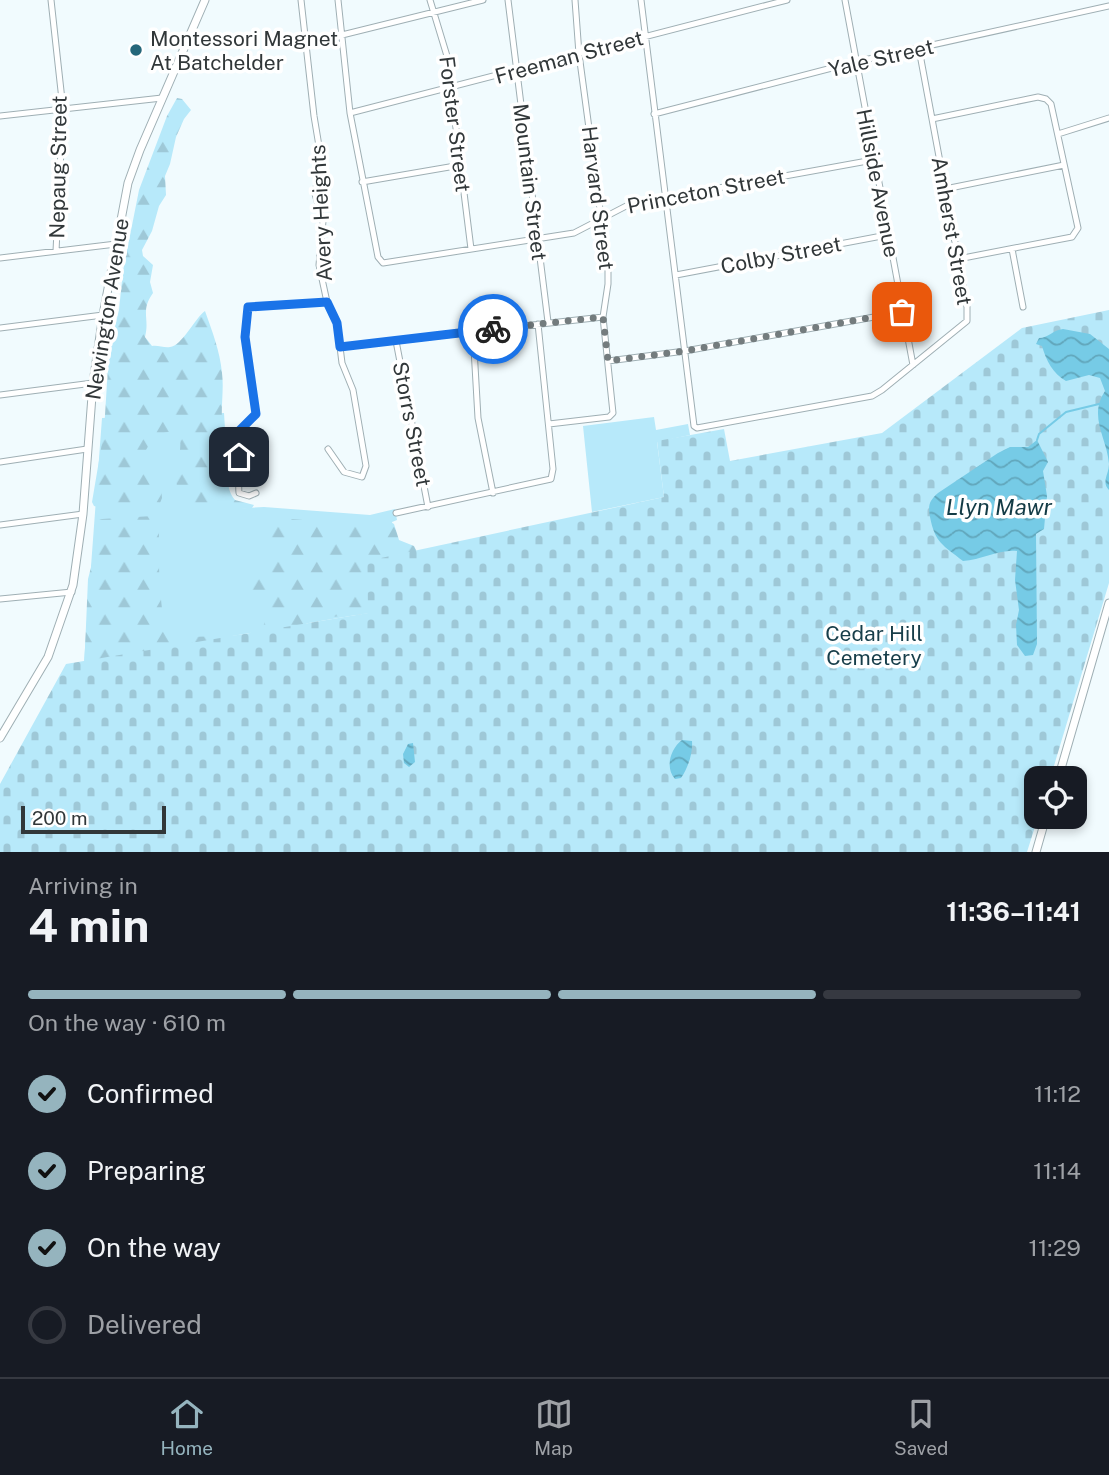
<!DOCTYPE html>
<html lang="en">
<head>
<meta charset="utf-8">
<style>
  body { margin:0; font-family:"Public Sans",sans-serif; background:#242831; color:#f1f3f6; height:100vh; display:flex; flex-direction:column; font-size:26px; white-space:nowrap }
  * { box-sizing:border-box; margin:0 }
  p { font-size:23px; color:#9ea1a6 }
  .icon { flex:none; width:38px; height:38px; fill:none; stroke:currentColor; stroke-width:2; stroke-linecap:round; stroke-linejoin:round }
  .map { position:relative; height:852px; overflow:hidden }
  .side { display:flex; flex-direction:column; background:#171b24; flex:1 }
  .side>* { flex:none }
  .buttons { position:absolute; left:1024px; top:766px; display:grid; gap:14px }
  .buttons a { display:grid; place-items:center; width:63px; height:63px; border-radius:14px; background:#171b24; box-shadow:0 4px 10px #0003; font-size:35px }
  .scale { position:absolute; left:21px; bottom:18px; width:145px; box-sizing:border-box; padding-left:7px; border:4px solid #313739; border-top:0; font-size:19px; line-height:24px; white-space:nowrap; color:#313739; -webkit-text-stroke:5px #fff; paint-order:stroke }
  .pin { position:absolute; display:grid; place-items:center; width:60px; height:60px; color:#fff; margin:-30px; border-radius:14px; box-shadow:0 4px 10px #0006 }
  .courier { position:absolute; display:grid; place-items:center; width:70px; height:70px; margin:-35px; border:5px solid #1a73e8; border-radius:50%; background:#fff; color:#222; box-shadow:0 2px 9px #0007 }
  .summary em { font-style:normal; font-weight:700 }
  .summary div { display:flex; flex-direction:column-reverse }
  .summary { display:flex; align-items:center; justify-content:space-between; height:119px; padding:0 28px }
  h1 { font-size:46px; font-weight:700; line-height:52px }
  .bar { display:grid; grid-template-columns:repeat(4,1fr); gap:10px 7px; align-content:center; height:84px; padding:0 28px }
  .bar i { height:9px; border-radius:5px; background:#363941 }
  .bar .active { background:#95b4be }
  .bar p { grid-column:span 4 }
  ol { padding:0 28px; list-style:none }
  li { display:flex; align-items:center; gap:21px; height:77px }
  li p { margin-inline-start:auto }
  li .icon { padding:7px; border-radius:50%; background:#95b4be; color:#111; stroke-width:4 }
  li:last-child { color:#9ea1a6 }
  li i { width:38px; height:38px; border:4px solid #363941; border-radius:50% }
  .dock { display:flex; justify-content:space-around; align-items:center; height:98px; border-top:2px solid #363941; background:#171b24; font-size:19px; color:#9ea1a6 }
  .dock a { display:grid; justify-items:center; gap:4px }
  .dock .active { color:#95b4be }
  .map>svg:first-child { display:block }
  .green { fill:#b7e9fa }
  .forest { fill:url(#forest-firs) }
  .cemetery { fill:url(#cemetery-stones) }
  .water { fill:url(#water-waves) }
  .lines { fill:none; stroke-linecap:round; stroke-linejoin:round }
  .stream { stroke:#76cbe6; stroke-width:2 }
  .minor-casing { stroke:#9fafb4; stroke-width:7 }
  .major-casing { stroke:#9fafb4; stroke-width:9 }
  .minor { stroke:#fff; stroke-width:5 }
  .major { stroke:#fff; stroke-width:7 }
  .done { stroke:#747c7e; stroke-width:7; stroke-dasharray:0 12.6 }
  .route { stroke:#1a73e8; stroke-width:9 }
  .poi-dot { fill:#25677a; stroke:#fff; stroke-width:2.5 }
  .labels { text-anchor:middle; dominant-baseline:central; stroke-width:7; stroke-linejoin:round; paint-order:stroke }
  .poi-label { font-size:21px; fill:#313739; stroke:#fff; text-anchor:start }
  .street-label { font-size:21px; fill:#313739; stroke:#fff }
  .park-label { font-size:21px; fill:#173e4a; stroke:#fff }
  .water-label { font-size:23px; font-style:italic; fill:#133b46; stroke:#fff }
</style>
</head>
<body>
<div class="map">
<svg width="1109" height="852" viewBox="0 0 1109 852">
  <defs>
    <pattern id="forest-firs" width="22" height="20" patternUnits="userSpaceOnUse" patternTransform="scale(1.75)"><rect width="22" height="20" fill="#b7e9fa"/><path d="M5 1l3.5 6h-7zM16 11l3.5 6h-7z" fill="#9ec8d7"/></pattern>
    <pattern id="cemetery-stones" width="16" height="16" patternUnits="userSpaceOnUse" patternTransform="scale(1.75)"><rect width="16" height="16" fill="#b7e9fa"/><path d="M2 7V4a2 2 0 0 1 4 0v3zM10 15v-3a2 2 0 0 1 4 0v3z" fill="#9ec8d7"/></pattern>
    <pattern id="water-waves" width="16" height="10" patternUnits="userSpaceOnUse" patternTransform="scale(1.75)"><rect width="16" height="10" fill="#76cbe6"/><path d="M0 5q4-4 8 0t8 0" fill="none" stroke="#61a6bb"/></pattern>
  </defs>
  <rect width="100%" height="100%" fill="#f1fbfe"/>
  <path class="green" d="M224,413L230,509L264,507L370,515L395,509L397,520L392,522L399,554L368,613L84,661L102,418Z
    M654,417L656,430L688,424L690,435L657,442L664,497L592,512L583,426Z"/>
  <path class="forest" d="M177,98L182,99L191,110L184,119L176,137L170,164L165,176L166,195L159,206L152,231L142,250L143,256L153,265L150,282L153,293C140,311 150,318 145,337L152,346C158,345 164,348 170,347C182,346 195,318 205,311C212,331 220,351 222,373C224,389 221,405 222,422C223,434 228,447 228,459C228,474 225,488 235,500L254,505L252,508L231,510L221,503C214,503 205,508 198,506C196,505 191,501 189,500C161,484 188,453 178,433C164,428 152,438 146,450L151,468L160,477L162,498L160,503L140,501L102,508L94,506L92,502L104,431L109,351L119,310L123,271L139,190L167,116Z
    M153,516L158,517L160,521C157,543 159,627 171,644L191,637L248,635L255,628H263C268,611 259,609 251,598C249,594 248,586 246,581C249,575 264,568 270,562L266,544L268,535L267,519C307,515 347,533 387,520L394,524L399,540L414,546L417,552L371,559L369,613C352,616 315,616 304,625L273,852H0V786L84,672L88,579L98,540L96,521L102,519Z"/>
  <path class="cemetery" d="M1109,310V583L1050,779H1036V817H1038L1027,852H0V784L66,664L368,613L367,561L664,497L657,441L724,429L730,461L882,433L1022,328Z"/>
  <path class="water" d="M1063,329L1090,334L1109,349V490C1101,482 1109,474 1109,464C1107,437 1088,417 1105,391L1100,378L1089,375L1066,381C1053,374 1046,360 1042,346L1036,344L1039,338C1048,338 1053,330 1063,329Z
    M1037,440L1048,462L1043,471L1047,496L1044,529L1036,534L1037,644L1033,655L1025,656L1017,645L1016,625L1019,610L1015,580L1017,551C999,549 982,560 963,561C943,545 935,543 930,517C928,505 929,501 938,493L998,453L1010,447H1028Z
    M682,740L692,741C693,753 688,768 681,778L675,779C665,768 670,749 682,740Z
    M413,743L415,762L409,767L404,763L403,754L408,744Z"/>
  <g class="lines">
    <path class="stream" d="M1037,440L1039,434L1066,412L1099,404"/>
    <defs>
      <path id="minor" d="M51,0L63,109L56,251
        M301,0L314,116L321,158L315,194L323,221L319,265L327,302L337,323L340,347L603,317
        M338,0L350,113L378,257L383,263L574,233L630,204L873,160
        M430,0L447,56L471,249
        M508,0L548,322
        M641,0L694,426L697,428L872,396L882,390L967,321V307L919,49
        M845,0L913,365
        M342,35L483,0
        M350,113L787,0
        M654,114L855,62L1109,6
        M0,116L162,98
        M932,119L1038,97L1046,99L1051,104L1078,228L1072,237L958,259
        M1058,134L1109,118
        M362,182L461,165
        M945,189L1064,165
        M1012,249L1023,307
        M0,258L116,244
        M676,275L887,235
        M0,328L103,315
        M473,331L478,418L493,493
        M396,341L428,507
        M608,361L685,351L902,312
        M0,395L93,383
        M549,424L609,417L613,413L603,317L608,284V269L579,54L575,0
        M328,449L344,472L362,477L366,466L353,390L342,363L340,347
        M0,462L87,449
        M256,493L249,496L239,493C237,472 244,451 239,431L256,414L245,337L248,307L327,302
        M396,513L551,479L553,469L538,324
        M0,525L83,514
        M0,599L72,592"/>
      <path id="major" d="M0,738L48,657L73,585L83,514L93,383L103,315L128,183L140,150L205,0
        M1058,779L1109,603
        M1036,852L1046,817"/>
    </defs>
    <use href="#minor" class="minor-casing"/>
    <use href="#major" class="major-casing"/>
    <use href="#minor" class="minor"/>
    <use href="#major" class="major"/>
  </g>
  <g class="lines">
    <path class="done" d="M493,329L603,317L608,361L685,351L902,312"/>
    <path class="route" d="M239,457L242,444L239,431L256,414L245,337L248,307L327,302L337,323L340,347L493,329"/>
  </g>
  <circle class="poi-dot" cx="136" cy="50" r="7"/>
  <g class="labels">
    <g class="poi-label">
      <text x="150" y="38">Montessori Magnet<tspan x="150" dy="24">At Batchelder</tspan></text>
    </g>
    <g class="street-label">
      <text transform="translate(569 57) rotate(-15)">Freeman Street</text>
      <text transform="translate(881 58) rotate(-13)">Yale Street</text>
      <text transform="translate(455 124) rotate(83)">Forster Street</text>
      <text transform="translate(58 167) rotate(-89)">Nepaug Street</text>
      <text transform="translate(530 182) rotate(83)">Mountain Street</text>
      <text transform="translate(878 183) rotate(79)">Hillside Avenue</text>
      <text transform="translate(706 191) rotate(-11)">Princeton Street</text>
      <text transform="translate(598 198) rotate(83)">Harvard Street</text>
      <text transform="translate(321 213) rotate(-93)">Avery Heights</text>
      <text transform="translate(952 231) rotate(80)">Amherst Street</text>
      <text transform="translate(781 255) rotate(-11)">Colby Street</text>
      <text transform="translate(107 309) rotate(-81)">Newington Avenue</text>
      <text transform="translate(412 424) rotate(79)">Storrs Street</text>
    </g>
    <g class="park-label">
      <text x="874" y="633">Cedar Hill<tspan x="874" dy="24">Cemetery</tspan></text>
    </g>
    <g class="water-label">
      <text x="999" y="506">Llyn Mawr</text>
    </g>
  </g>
</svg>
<div class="buttons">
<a><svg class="icon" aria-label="locate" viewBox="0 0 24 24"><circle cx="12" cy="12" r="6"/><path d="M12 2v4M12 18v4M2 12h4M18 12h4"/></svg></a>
</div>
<div class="scale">200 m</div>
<div class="pin" style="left:902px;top:312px;background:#ea580c"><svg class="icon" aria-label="bag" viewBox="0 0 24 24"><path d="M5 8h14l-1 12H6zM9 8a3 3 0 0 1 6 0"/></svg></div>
<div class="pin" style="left:239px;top:457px;background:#1f2937"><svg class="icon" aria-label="home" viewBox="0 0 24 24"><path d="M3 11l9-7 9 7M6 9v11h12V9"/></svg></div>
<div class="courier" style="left:493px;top:329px"><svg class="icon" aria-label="bike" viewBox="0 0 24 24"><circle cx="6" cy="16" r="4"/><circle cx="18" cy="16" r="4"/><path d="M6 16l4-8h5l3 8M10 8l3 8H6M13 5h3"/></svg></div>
</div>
<section class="side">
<div class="summary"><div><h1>4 min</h1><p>Arriving in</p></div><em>11:36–11:41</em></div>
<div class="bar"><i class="active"></i><i class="active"></i><i class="active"></i><i></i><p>On the way · 610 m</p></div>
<ol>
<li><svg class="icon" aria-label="check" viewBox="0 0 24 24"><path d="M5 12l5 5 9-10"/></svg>Confirmed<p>11:12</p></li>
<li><svg class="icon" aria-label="check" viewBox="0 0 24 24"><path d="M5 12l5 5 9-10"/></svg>Preparing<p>11:14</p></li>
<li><svg class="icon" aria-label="check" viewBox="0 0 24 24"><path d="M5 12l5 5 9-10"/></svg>On the way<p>11:29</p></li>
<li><i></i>Delivered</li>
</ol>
</section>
<nav class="dock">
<a class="active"><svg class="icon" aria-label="home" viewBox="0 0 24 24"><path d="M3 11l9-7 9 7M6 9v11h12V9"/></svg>Home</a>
<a><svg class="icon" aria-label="map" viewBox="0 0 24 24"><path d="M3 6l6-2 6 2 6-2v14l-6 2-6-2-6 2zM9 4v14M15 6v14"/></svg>Map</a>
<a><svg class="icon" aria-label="saved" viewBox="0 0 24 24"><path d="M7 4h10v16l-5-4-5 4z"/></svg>Saved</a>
</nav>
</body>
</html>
